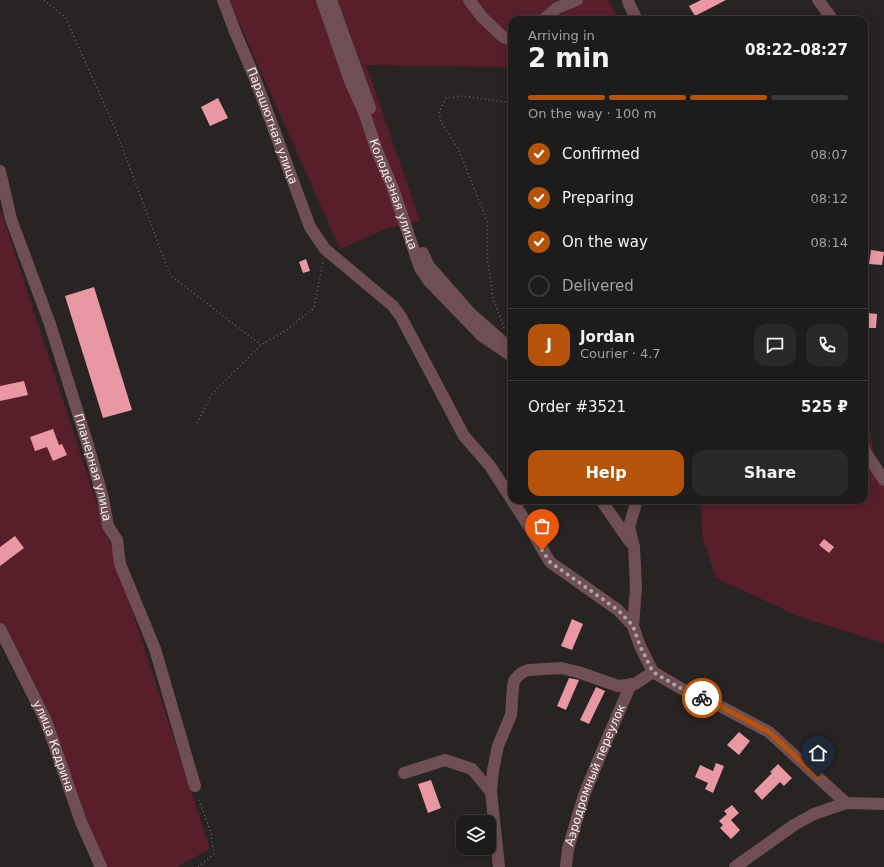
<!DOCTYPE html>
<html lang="en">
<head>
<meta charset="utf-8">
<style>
  body { margin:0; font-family:"DejaVu Sans",sans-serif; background:#2b2828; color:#f1f3f6; height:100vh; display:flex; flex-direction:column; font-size:15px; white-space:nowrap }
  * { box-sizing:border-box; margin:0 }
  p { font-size:13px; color:#a1a1a3 }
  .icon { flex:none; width:22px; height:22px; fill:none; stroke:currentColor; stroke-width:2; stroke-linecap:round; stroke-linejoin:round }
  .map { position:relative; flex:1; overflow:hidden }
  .panel { position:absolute; left:508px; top:16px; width:360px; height:488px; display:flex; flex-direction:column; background:#1e1b1b; border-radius:12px; box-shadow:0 2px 10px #0003,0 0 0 1px #3c393a }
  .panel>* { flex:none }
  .buttons { position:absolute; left:456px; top:815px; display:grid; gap:8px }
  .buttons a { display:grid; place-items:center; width:40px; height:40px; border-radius:8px; background:#1e1b1b; box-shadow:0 2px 10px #0003,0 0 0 1px #3c393a; font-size:20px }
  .pin { position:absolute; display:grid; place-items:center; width:34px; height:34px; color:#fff; margin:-41px -17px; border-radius:50% 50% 50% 0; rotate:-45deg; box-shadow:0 0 4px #0007 }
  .pin .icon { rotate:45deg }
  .courier { position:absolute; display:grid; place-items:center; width:40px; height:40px; margin:-20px; border:3px solid #b45309; border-radius:50%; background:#fff; color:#222; box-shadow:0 1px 5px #0007 }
  .overview em { font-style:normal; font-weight:700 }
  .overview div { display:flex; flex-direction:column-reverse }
  .overview { display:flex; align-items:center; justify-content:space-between; height:68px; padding:0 20px }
  h1 { font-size:26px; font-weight:700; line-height:30px }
  .bar { display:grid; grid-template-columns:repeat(4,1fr); gap:6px 4px; align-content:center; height:48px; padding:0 20px }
  .bar i { height:5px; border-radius:3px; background:#3c393a }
  .bar .selected { background:#b45309 }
  .bar p { grid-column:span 4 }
  .line { display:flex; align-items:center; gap:10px; padding:0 20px; border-top:1px solid #3c393a }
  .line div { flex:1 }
  .round { display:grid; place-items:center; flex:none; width:42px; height:42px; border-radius:12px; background:#2b2828 }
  ol { padding:0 20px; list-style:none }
  li { display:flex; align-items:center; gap:12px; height:44px }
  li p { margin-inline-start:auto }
  li .icon { padding:4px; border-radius:50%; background:#b45309; color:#fff; stroke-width:4 }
  li:last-child { color:#a1a1a3 }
  li i { width:22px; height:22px; border:2px solid #3c393a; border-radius:50% }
  .cta { display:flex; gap:8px; margin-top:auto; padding:8px 20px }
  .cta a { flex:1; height:46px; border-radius:12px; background:#b45309; color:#fff; font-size:16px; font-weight:700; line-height:46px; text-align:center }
  .cta a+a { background:#2b2828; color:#f1f3f6 }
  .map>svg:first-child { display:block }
  .green { fill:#581f2b }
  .building { fill:#e998a3 }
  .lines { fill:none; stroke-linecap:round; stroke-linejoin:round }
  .path { stroke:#6c6869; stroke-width:1.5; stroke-dasharray:1 3; stroke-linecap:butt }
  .minor { stroke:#704f54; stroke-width:12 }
  .done { stroke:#aba7a8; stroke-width:4; stroke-dasharray:0 7.2 }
  .route { stroke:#b45309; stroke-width:5 }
  .labels { text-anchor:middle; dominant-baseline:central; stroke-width:4; stroke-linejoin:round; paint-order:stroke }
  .street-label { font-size:12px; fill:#f1eeef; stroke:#1e1a1b }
</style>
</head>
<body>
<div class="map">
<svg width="884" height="867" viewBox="0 0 884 867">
  <rect width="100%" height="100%" fill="#282424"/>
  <path class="green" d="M229,0H608L619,20H512V67L366,65L420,221L388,228L340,249Z
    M0,208L210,849L176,867H99L0,629Z
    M864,402L877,468L884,477V643L800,617L716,578L702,535L701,500H864Z"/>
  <path class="building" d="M701,0H726L695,16L689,6Z
    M218,98L228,118L210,126L201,107Z
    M871,250L884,252L882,265L869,264Z
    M306,259L310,271L303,273L299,262Z
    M94,287L132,410L103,418L65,296Z
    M867,313L877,314L876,328H866Z
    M24,381L28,395L0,401V386Z
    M53,429L59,445L62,444L67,455L53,461L47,447L35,451L30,437Z
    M15,536L24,548L0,566V547Z
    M824,539L834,547L829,553L819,545Z
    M572,619L583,624L572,650L561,646Z
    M569,678L579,680L566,710L557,706Z
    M596,687L605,691L589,724L580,720Z
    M739,732L750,741L739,755L727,745Z
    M716,763L724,766L713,793L705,789L708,783L695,777L700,765L713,771Z
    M778,764L792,778L784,786L780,782L762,800L754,791L772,773L770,772Z
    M431,780L441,808L428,813L418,784Z
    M732,805L739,813L731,820L740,830L731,839L720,828L723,825L719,821L727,814L724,811Z"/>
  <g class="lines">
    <path class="path" d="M44,0L65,17L115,128L170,275L261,345
      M504,328L493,298L487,255V221L458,148L441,122L439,112L446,98L463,96L512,103
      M197,423L212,394L261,345L287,330L296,322L314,308L323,261
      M198,867L214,854L211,833L198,797"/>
    <g class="minor">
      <path id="s1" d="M223,0L236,34L256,81L310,227L325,249L393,306L401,317L464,436L490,466L528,525L550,562L618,610L633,626"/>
      <path id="s2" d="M322,0L350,81L364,112L377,151L392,186L420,268L428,280L482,336L512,356"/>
      <path d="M331,0L370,108"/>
      <path d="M469,0L482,17L503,37L512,40"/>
      <path d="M628,0L629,4L637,20"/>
      <path d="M818,0L833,20"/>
      <path d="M543,20L557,8L577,0"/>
      <path id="s3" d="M0,171L11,219L50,324L87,442L103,498L108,526L117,540L120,564L155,649L195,786"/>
      <path d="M423,253L428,265L470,313L502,341"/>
      <path d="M864,448L866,453L884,480"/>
      <path d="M601,500L630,542"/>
      <path d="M637,500L629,527L634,547L636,587L633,626L640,646L653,672L682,689L718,705L769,732L846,803"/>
      <path id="s4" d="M0,629L46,721L81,822L101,867"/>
      <path d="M404,773L445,760L472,769L491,792"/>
      <path d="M499,867L491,792L493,770L498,746L511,715L513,687L514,681L518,676L523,672L528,670L561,668L578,672L618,686L635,684L653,672"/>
      <path id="s5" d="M566,867L568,849L584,795L608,737L631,684"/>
      <path d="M735,867L794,825L814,814L846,803L884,804"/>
    </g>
  </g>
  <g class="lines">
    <path class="done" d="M542,550L550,562L618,610L633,626L640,646L653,672L682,689L702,698"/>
    <path class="route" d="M702,698L718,705L769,732L818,777"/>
  </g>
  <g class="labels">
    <g class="street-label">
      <text stroke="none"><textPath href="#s1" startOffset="135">Парашютная улица</textPath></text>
      <text stroke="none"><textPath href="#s2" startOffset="207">Колодезная улица</textPath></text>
      <text stroke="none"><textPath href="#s3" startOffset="311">Планерная улица</textPath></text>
      <text stroke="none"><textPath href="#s4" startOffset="129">улица Кедрина</textPath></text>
      <text stroke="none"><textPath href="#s5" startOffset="97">Аэродромный переулок</textPath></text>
    </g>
  </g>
</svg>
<div class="buttons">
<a><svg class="icon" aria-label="layers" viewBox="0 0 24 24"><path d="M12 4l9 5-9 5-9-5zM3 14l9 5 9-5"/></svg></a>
</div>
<div class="pin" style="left:542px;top:550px;background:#ea580c"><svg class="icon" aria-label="bag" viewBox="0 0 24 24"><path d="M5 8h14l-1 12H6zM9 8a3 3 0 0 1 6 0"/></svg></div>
<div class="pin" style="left:818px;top:777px;background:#1f2937"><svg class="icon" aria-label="home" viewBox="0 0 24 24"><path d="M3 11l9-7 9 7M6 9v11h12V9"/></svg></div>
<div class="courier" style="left:702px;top:698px"><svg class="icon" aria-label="bike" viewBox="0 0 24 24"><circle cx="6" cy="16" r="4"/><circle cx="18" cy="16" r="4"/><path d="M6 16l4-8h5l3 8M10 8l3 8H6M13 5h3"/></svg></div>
<section class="panel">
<div class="overview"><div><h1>2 min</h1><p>Arriving in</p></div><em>08:22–08:27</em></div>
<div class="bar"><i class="selected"></i><i class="selected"></i><i class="selected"></i><i></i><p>On the way · 100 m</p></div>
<ol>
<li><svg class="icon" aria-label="check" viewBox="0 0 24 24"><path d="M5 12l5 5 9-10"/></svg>Confirmed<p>08:07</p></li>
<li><svg class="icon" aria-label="check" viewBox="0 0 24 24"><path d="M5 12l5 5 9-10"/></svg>Preparing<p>08:12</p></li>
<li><svg class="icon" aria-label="check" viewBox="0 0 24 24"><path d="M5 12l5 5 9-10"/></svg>On the way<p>08:14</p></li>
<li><i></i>Delivered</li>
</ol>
<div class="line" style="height:72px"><b class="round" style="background:#b45309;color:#fff">J</b><div><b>Jordan</b><p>Courier · 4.7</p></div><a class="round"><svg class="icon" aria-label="chat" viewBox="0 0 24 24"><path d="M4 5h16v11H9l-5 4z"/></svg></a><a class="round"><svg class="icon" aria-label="phone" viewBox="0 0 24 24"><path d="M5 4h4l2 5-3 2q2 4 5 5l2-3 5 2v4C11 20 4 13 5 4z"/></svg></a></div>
<div class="line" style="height:52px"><div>Order #3521</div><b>525 ₽</b></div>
<div class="cta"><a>Help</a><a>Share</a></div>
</section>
</div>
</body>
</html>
